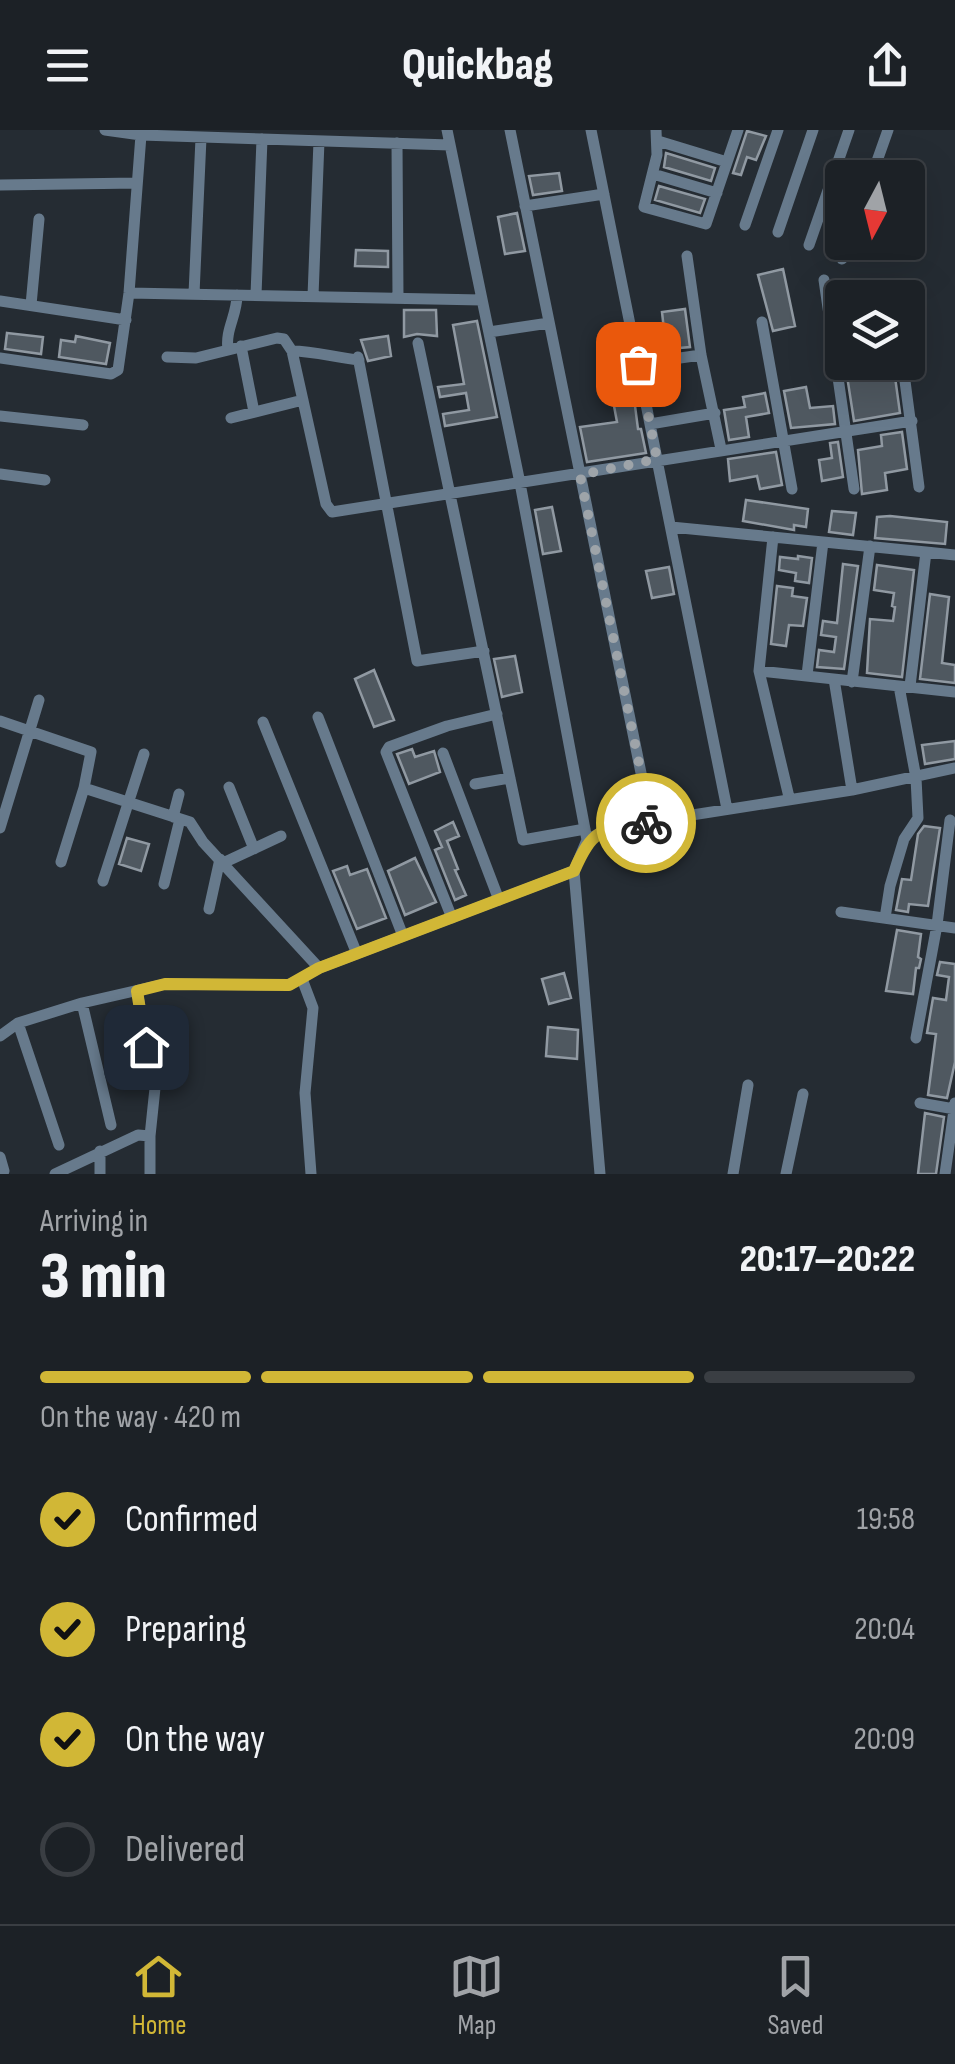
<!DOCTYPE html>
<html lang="en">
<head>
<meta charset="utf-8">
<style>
  body { margin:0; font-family:"Sofia Sans Condensed",sans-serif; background:#292e32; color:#f1f3f6; height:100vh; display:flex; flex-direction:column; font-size:38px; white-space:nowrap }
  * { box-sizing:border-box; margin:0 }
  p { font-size:32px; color:#a0a3a7 }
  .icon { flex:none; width:55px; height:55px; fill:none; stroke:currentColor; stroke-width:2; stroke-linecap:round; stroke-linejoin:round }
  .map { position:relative; height:1044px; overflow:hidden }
  .side { display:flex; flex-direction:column; background:#1c2126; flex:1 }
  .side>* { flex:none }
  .needle { width:65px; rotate:187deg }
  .controls { position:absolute; left:825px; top:30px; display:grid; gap:20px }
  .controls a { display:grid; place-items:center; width:100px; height:100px; border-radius:10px; background:#1c2126; box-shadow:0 10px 40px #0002,0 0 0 2px #3a3e43; font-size:50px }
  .pin { position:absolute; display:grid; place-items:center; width:85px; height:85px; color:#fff; margin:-42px; border-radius:20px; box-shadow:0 5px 15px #0006 }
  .courier { position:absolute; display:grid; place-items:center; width:100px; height:100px; margin:-50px; border:8px solid #d1b736; border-radius:50%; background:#fff; color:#222; box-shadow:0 2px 12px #0007 }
  .head em { font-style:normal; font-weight:800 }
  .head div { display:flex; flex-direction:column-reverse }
  .head { display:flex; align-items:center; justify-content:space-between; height:170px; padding:0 40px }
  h1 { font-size:65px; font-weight:800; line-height:75px }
  .bar { display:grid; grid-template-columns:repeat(4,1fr); gap:15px 10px; align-content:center; height:120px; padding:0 40px }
  .bar i { height:12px; border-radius:8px; background:#3a3e43 }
  .bar .active { background:#d1b736 }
  .bar p { grid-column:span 4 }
  ol { padding:0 40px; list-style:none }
  li { display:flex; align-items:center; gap:30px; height:110px }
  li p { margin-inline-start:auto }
  li .icon { padding:10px; border-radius:50%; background:#d1b736; color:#111; stroke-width:4 }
  li:last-child { color:#a0a3a7 }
  li i { width:55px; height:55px; border:5px solid #3a3e43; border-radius:50% }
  header { display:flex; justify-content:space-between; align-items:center; height:130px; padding:0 40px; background:#1c2126; font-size:45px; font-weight:800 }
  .menu { display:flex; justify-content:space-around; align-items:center; height:140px; border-top:2px solid #3a3e43; background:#1c2126; font-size:28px; color:#a0a3a7 }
  .menu a { display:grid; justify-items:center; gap:5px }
  .menu .active { color:#d1b736 }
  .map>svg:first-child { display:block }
  .building { fill:#4f5860; stroke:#9099a2; stroke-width:2.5 }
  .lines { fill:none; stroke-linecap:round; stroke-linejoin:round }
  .minor { stroke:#677a8c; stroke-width:11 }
  .done { stroke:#9ea4a9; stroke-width:10; stroke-dasharray:0 18 }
  .route { stroke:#d1b736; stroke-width:12 }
</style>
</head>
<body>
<header><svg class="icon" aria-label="menu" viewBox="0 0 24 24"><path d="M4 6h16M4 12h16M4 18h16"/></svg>Quickbag<svg class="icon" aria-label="share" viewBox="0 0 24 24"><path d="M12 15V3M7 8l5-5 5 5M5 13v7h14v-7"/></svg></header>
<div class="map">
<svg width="955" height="1044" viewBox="0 0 955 1044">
  <rect width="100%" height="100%" fill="#252c33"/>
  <path class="building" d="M747,1L766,6L756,30L747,27L741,45L733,43Z
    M666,23L715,38L711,51L664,37Z
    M559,43L562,61L533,65L529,46Z
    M659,56L705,69L700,83L655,70Z
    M517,83L525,121L505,124L498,87Z
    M356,120L388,121V137L355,136Z
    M783,139L795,196L773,201L758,145Z
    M685,179L690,217L645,221L641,203L664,200L662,182Z
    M404,180H436L437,206L417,204L404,207Z
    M477,191L497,287L445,296L443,284L469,280L466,263L440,267L438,257L464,254L453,195Z
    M7,203L43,207L41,224L5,219Z
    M76,206L110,213L106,234L59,227L61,210L75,212Z
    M388,206L391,226L368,231L361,210Z
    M868,232L871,250L895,247L900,283L854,291L845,233Z
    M631,245L638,299H641L646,323L587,332L580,297L617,292L609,249Z
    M806,257L810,278L833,276L835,294L791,298L784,261Z
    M765,263L769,283L746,287L749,307L729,310L724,280L745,277L743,267Z
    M902,302L907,339L885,343L887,360L862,364L858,320L882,316L881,305Z
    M838,312L843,347L822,351L819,330L832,328L830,313Z
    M776,322L782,355L760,359L757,346L730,351L728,329Z
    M746,370L808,379L806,397L794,395V400L743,391Z
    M552,377L561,421L543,424L535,380Z
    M832,381L856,383L853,405L829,402Z
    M890,386L947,392L945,414L875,408L877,387Z
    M798,426L812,428L809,453L795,451L796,443L779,440L780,427L798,429Z
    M843,434L858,436L844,539L817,537L819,520L834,522L836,507L821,505L823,491L837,493Z
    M877,435L914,440L902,547L867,543L870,489L893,491L895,477L892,476L894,463L874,460Z
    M669,437L674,464L652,468L646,441Z
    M777,456L793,458L792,466L807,468L803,496L789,495L786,516L771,514Z
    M930,464L949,467L942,533L955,535V553L920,549Z
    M515,526L522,562L502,567L494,529Z
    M374,540L394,590L374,597L355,549Z
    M955,611V629L925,634L922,615Z
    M412,619L415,627L434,621L440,642L409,654L397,624Z
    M453,692L459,706L447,711L458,739L455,740L466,765L455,770L435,720L442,717L435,701Z
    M924,696L940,698L928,776L909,774L908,782L896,780L902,749L911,750L918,704Z
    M127,708L149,714L141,741L119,734Z
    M415,728L436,772L405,785L388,741Z
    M347,736L350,745L367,739L386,788L357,799L333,741Z
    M897,800L921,804L918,827L921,829L919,838H916L913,864L886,861Z
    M940,832L955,834V932L947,968L928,965L936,904L927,903L933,868L946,870L949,847L937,845Z
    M564,843L571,868L549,874L542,849Z
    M548,897L578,900L577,929L546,926Z
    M925,983L944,987L936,1044H918Z"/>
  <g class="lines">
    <path class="minor" d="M447,0L520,353L587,710
      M510,0L651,692
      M591,0L657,329
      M656,0L657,25L644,77L706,94L738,0
      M136,2L141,5L450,15
      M658,11L727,32
      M397,13L398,168
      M653,44L717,63
      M871,48L888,0
      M0,55L137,53
      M525,76L604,64
      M745,95L778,0
      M778,102L813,0
      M809,115L849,0
      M687,126L701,225L721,319
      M842,129L847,112
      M824,150L854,359
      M129,163L482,170
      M194,164L201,8
      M256,165L262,9
      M313,166L319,11
      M0,171L126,190
      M31,175L39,89
      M762,192L792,359
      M489,202L549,193
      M418,213L523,710L585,699
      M241,216L254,282
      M228,220C225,199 237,186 237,165
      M292,221C315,221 336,228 359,230
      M167,227L196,228L277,208L284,209L292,221L326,374L332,382L912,291
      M358,227L417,531L484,521
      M0,228L111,244L118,240L129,163L141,5L105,0
      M638,234L701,225
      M903,236L919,357
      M0,286L83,295
      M231,288L303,270
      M650,294L715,283
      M657,330L727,679
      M0,344L45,350
      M671,397L926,422L910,556
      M773,407L759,541L789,667
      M926,422L955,425
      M759,541L955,562
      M807,545L823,412
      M834,549L852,660
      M852,552L870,416
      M318,587L403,806
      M0,591L91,622L84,658L190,692L203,712L319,838
      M263,592L357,824
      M443,623L499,770
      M475,654L510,648
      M229,657L254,719
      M173,687L179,664
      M0,698L39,570
      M61,732L84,658
      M223,733L281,706
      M574,741L600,1044
      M103,751L144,624
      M164,754L180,689
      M209,779L220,729
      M841,782L955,798
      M452,788L386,622L389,617L447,596L497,584
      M885,788L890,756L904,709L918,688L916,648L899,556
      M302,849L313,878L305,963L311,1044
      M137,861L155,958L150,1006
      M82,873L111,995
      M18,893L59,1015
      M0,906L18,893L82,873L165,854L289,855L319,838L574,741L587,710L609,698L852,660L955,638
      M916,908L937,795L950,690
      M920,973L955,979
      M0,1027L4,1041
      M55,1044L138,1005L150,1006V1044
      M100,1044V1021
      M733,1044L748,955
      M786,1044L803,964
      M945,1044L955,973"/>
  </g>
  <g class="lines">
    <path class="done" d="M638,234L657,329L580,345L651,692L646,693"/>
    <path class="route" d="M146,917L137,861L165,854L289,855L319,838L574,741C593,698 601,699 646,693"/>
  </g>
</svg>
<div class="controls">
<a><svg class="needle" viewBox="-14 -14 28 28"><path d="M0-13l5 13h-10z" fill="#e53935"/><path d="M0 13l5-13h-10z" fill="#a0a3a7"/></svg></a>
<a><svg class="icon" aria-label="layers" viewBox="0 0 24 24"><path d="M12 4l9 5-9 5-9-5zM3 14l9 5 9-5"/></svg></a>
</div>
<div class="pin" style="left:638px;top:234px;background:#ea580c"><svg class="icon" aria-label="bag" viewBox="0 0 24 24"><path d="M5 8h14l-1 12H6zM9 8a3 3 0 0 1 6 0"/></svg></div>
<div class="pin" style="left:146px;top:917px;background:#1f2937"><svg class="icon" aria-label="home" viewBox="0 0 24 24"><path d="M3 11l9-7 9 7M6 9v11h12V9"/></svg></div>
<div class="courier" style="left:646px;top:693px"><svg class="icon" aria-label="bike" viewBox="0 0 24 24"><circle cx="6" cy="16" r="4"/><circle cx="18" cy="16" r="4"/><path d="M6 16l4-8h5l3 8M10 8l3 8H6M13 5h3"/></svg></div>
</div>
<section class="side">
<div class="head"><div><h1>3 min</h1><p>Arriving in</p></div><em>20:17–20:22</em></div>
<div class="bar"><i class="active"></i><i class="active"></i><i class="active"></i><i></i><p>On the way · 420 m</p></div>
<ol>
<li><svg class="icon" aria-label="check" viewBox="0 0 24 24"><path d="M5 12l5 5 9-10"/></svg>Confirmed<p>19:58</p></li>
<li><svg class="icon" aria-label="check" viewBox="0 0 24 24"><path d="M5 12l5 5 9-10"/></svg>Preparing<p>20:04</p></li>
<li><svg class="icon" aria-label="check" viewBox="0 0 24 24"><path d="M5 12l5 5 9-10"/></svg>On the way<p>20:09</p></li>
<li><i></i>Delivered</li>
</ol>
</section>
<nav class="menu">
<a class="active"><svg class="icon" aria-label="home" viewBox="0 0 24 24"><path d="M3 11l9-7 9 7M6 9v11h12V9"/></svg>Home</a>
<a><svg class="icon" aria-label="map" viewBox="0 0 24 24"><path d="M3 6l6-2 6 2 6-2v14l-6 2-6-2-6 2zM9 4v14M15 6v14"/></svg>Map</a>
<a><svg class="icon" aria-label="saved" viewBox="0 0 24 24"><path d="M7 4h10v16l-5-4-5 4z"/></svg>Saved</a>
</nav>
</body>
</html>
